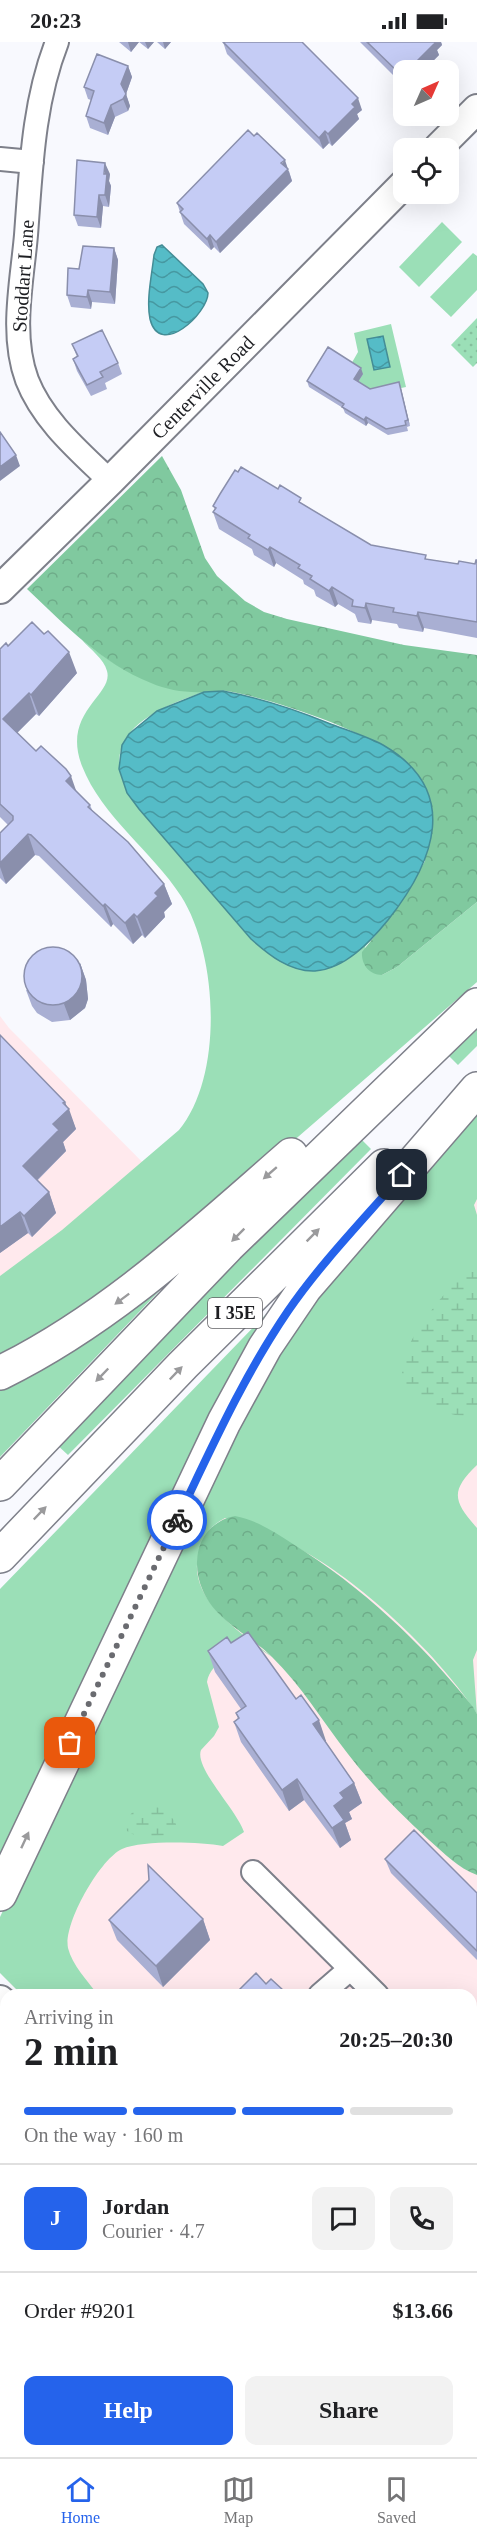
<!DOCTYPE html>
<html lang="en">
<head>
<meta charset="utf-8">
<style>
  body { margin:0; font-family:Georgia,serif; background:#f2f2f2; color:#202124; height:100vh; display:flex; flex-direction:column; font-size:22px; white-space:nowrap }
  * { box-sizing:border-box; margin:0 }
  p { font-size:20px; color:#757577 }
  .icon { flex:none; width:33px; height:33px; fill:none; stroke:currentColor; stroke-width:2; stroke-linecap:round; stroke-linejoin:round }
  .map { position:relative; flex:1; overflow:hidden }
  .sheet { position:absolute; left:0px; top:1947px; width:477px; height:468px; display:flex; flex-direction:column; background:#fff; border-radius:18px 18px 0 0; box-shadow:0 6px 24px #0002 }
  .sheet>* { flex:none }
  .needle { width:39px; rotate:45deg }
  .tools { position:absolute; left:393px; top:18px; display:grid; gap:12px }
  .tools a { display:grid; place-items:center; width:66px; height:66px; border-radius:12px; background:#fff; box-shadow:0 6px 24px #0002; font-size:30px }
  .pin { position:absolute; display:grid; place-items:center; width:51px; height:51px; color:#fff; margin:-26px; border-radius:12px; box-shadow:0 3px 9px #0006 }
  .courier { position:absolute; display:grid; place-items:center; width:60px; height:60px; margin:-30px; border:4px solid #2563eb; border-radius:50%; background:#fff; color:#222; box-shadow:0 2px 8px #0007 }
  .headline em { font-style:normal; font-weight:700 }
  .headline div { display:flex; flex-direction:column-reverse }
  .headline { display:flex; align-items:center; justify-content:space-between; height:102px; padding:0 24px }
  h1 { font-size:39px; font-weight:700; line-height:45px }
  .bar { display:grid; grid-template-columns:repeat(4,1fr); gap:9px 6px; align-content:center; height:72px; padding:0 24px }
  .bar i { height:8px; border-radius:4px; background:#e0e0e0 }
  .bar .selected { background:#2563eb }
  .bar p { grid-column:span 4 }
  .line { display:flex; align-items:center; gap:15px; padding:0 24px; border-top:2px solid #e0e0e0 }
  .line div { flex:1 }
  .round { display:grid; place-items:center; flex:none; width:63px; height:63px; border-radius:12px; background:#f2f2f2 }
  .action { display:flex; gap:12px; margin-top:auto; padding:12px 24px }
  .action a { flex:1; height:69px; border-radius:12px; background:#2563eb; color:#fff; font-size:24px; font-weight:700; line-height:69px; text-align:center }
  .action a+a { background:#f2f2f2; color:#202124 }
  .status { display:flex; justify-content:space-between; align-items:center; height:42px; padding:0 30px; background:#fff; direction:ltr }
  .status svg { height:16px; fill:currentColor }
  .tabs { display:flex; justify-content:space-around; align-items:center; height:84px; border-top:2px solid #e0e0e0; background:#fff; font-size:16px; color:#757577 }
  .tabs a { display:grid; justify-items:center; gap:3px }
  .tabs .selected { color:#2563eb }
  .map>svg:first-child { display:block }
  .commercial { fill:#ffe9ed }
  .green { fill:#9bdfb7 }
  .forest { fill:url(#forest-crowns) }
  .wetland { fill:url(#wetland-marsh) }
  .park { fill:url(#park-dots) }
  .water { fill:url(#water-waves); stroke:#448d96; stroke-width:1.5 }
  .lines { fill:none; stroke-linecap:round; stroke-linejoin:round }
  .minor-casing { stroke:#7e808a; stroke-width:26 }
  .major-casing { stroke:#7e808a; stroke-width:32 }
  .highway-casing { stroke:#7e808a; stroke-width:36 }
  .minor { stroke:#fff; stroke-width:22 }
  .major { stroke:#fff; stroke-width:28 }
  .highway { stroke:#fff; stroke-width:33 }
  .wall { fill:#a9afd3 }
  .shaded-wall { fill:#8a8fac }
  .building { fill:#c5ccf5; stroke:#8a8fac; stroke-width:1.5 }
  .oneway { fill:#9a9a9c }
  .done { stroke:#6a6b70; stroke-width:6; stroke-dasharray:0 10.8 }
  .route { stroke:#2563eb; stroke-width:8 }
  .labels { text-anchor:middle; dominant-baseline:central; stroke-width:4.5; stroke-linejoin:round; paint-order:stroke }
  .shield { fill:#fff; stroke:#626265; stroke-width:1.5 }
  .shield-label { font-size:18px; font-weight:bold; fill:#1e1f23 }
  .street-label { font-size:20px; fill:#1e1f23; stroke:#fff }
</style>
</head>
<body>
<div class="status"><b>20:23</b><svg viewBox="0 0 49 12"><path d="M0 12V9h3v3zM5 12V6h3v6zM10 12V3h3v9zM15 12V0h3v12zM26 1h20v11H26zM47 4h2v5h-2z"/></svg></div>
<div class="map">
<svg width="477" height="2415" viewBox="0 0 477 2415">
  <defs>
    <pattern id="forest-crowns" width="20" height="18" patternUnits="userSpaceOnUse" patternTransform="scale(1.5)"><rect width="20" height="18" fill="#80c99f"/><path d="M2 6a3 3 0 1 1 6 0M12 15a3 3 0 1 1 6 0" fill="none" stroke="#6eac89"/></pattern>
    <pattern id="wetland-marsh" width="20" height="14" patternUnits="userSpaceOnUse" patternTransform="scale(1.5)"><rect width="20" height="14" fill="#9bdfb7"/><path d="M1 5h8M5 5V1M11 12h8M15 12V8" fill="none" stroke="#85bf9d"/></pattern>
    <pattern id="park-dots" width="8" height="8" patternUnits="userSpaceOnUse" patternTransform="scale(1.5)"><rect width="8" height="8" fill="#9bdfb7"/><path d="M2 2h.1M6 6h.1" fill="none" stroke="#85bf9d" stroke-width="1.8" stroke-linecap="round"/></pattern>
    <pattern id="water-waves" width="16" height="10" patternUnits="userSpaceOnUse" patternTransform="scale(1.5)"><rect width="16" height="10" fill="#55bcc7"/><path d="M0 5q4-4 8 0t8 0" fill="none" stroke="#4698a1"/></pattern>
  </defs>
  <rect width="100%" height="100%" fill="#f8f9fe"/>
  <path class="commercial" d="M0,974L9,986L194,1172L0,1303Z
    M477,1095V2044L471,2050V1953H22L2,1933L279,1357Z
    M0,2044L6,2050V2409H112L105,2415H0Z"/>
  <path class="green" d="M442,180L462,200L419,245L399,225Z
    M473,211L477,214V248L451,275L430,255Z
    M391,282L406,345L377,351L350,353V324L358,310L354,291Z
    M82,598C118,627 156,649 204,650C143,670 89,700 139,767L251,897C306,944 331,935 380,887L365,905L382,933L397,925L477,860V940L172,1204L135,1233L0,1319V1234L62,1188L179,1088C224,1034 218,912 181,854C152,809 102,775 82,724C61,670 114,653 107,629C104,617 90,607 82,598Z
    M477,981V1004L458,1023L445,1010Z
    M477,1073V1157L474,1163L477,1173V1423C450,1449 453,1459 477,1486V1608L473,1618L477,1672C441,1615 363,1542 305,1510C281,1496 251,1487 225,1476C210,1484 206,1491 200,1507C183,1556 240,1589 272,1615L257,1605C237,1613 211,1617 207,1640L219,1685L214,1694L201,1708C194,1726 237,1768 244,1790L223,1804C200,1800 143,1798 122,1807C100,1817 63,1882 68,1906C72,1923 88,1939 98,1953H22L0,1931V1875L266,1317L417,1133Z
    M358,1094L371,1107L68,1413L55,1401Z
    M187,1220L0,1415V1342Z
    M271,1267L273,1268L0,1816V1547Z"/>
  <path class="forest" d="M162,414L181,448L205,516L217,534L245,559L264,570L287,577L404,603L477,613V860L397,925L382,933C369,933 361,922 362,910L397,866L425,819L398,714C357,686 276,658 227,649C220,648 212,650 204,650C186,651 167,648 151,641C101,621 65,583 27,547Z
    M235,1474C257,1478 274,1490 293,1502C362,1545 422,1601 473,1665L477,1672V1833C458,1826 444,1811 429,1798C400,1772 372,1743 348,1712C323,1680 301,1643 272,1615C250,1593 216,1579 203,1549C189,1518 199,1481 235,1474Z
    M477,2105V2172H471V2111Z
    M6,2296V2409H10L11,2415H0V2301Z"/>
  <path class="wetland" d="M477,1220V1373C457,1376 442,1371 425,1360C414,1353 402,1342 402,1328C401,1299 454,1237 477,1220Z
    M148,1762C160,1764 175,1774 177,1786L172,1793L138,1795L127,1789L125,1781C129,1772 138,1764 148,1762Z"/>
  <path class="park" d="M477,276V321L473,325L451,303Z"/>
  <path class="water" d="M162,203L203,242L208,251C208,271 160,317 150,277C146,258 152,232 154,213L157,205Z
    M383,294L390,325L374,328L367,297Z
    M223,649C260,656 294,667 328,681C346,688 366,694 383,703C462,749 434,820 388,878C370,900 345,927 315,929C290,930 269,913 251,897L139,767L127,751L119,727L122,703L129,692L157,669L204,650Z
    M471,2172H477V2360L471,2354Z
    M10,2409H77L70,2415H11Z
    M209,2409H319L326,2415H203Z"/>
  <g class="lines">
    <defs>
      <path id="minor" d="M57,0C33,61 31,128 26,193C22,240 10,292 27,338C43,379 79,409 110,439
        M0,117L32,120
        M253,1830L377,1953
        M320,1953L350,1927
        M471,2047L477,2053
        M471,2075L477,2069
        M130,2415L137,2409"/>
      <g id="major">
        <path d="M438,106L477,67"/>
        <path id="s1" d="M0,547L110,439L404,142"/>
        <path d="M0,1958L6,1963"/>
        <path d="M0,2018L6,2025"/>
        <path d="M389,2409L395,2415"/>
        <path d="M454,2409L459,2415"/>
      </g>
      <path id="highway" d="M0,1331C110,1277 199,1193 291,1113
        M0,1442L228,1204L477,963
        M0,1514L183,1323L384,1124
        M0,1852L224,1380L265,1305L305,1246L477,1047"/>
    </defs>
    <use href="#minor" class="minor-casing"/>
    <use href="#major" class="major-casing"/>
    <use href="#highway" class="highway-casing"/>
    <use href="#minor" class="minor"/>
    <use href="#major" class="major"/>
    <use href="#highway" class="highway"/>
  </g>
  <path class="wall" d="M119,0H154L148,7L139,0L131,10Z
    M157,0H171L165,7Z
    M223,0L362,68L357,72L359,77L332,104L329,101L323,107L227,12Z
    M360,0H441L442,3L437,8L439,13L424,28H404L403,43Z
    M128,24L132,35L126,52L130,64L128,69L115,75L108,93L90,86L86,74L91,58L88,57L84,45Z
    M289,129L292,139L220,211L214,205L211,208L184,182L177,161Z
    M110,132L109,139L111,144L109,165L103,164L101,186L78,184L74,173Z
    M114,206L118,218L115,262L92,260L91,267L71,265L67,253L79,227Z
    M72,302L118,321L122,332L105,341L107,347L91,354L77,329L73,317L77,315Z
    M363,332L358,340L370,347L399,340L410,384L407,385L408,389L388,393L368,381L366,384L345,371L343,366L309,345L307,339Z
    M303,462L371,503L427,517L458,522H475L477,518V596L424,586L423,590L399,586L397,582L372,578L371,582L358,580L355,572L338,562L335,565L316,554L314,548L304,542L303,538L276,521L274,525L254,513L252,507L219,487L213,470L215,468L213,464Z
    M8,604L77,631L39,674L36,672L17,691L90,763L93,770L164,842L172,862L164,870L165,875L145,896L142,893L133,902L113,882L111,885L39,814L35,813L6,842L0,836V791L8,783L0,775V607Z
    M80,921L86,938L88,957L85,966L70,978L52,980L37,971L32,964L26,948Z
    M65,1060L76,1087L63,1100L66,1109L37,1139L49,1150L56,1171L32,1195L28,1191L0,1211Z
    M231,1601L296,1657L326,1699H325L354,1741L362,1761L349,1770L352,1777L345,1781L351,1798L340,1806L304,1758L289,1769L241,1700L234,1680L238,1677L236,1671L241,1667L215,1630L208,1609Z
    M385,1817L477,1851V1918L391,1831Z
    M203,1877L210,1898L163,1945L117,1898L109,1878Z
    M6,2129V2208L0,2202V2135Z"/>
  <path class="shaded-wall" d="M128,0H139L131,10Z
    M145,0H154L148,7Z
    M163,0H171L165,7Z
    M432,0H441L442,3L437,8L439,13L424,28H408Z
    M128,24L132,35L126,52L130,64L128,69L123,57L121,42Z
    M405,25L406,28H404L403,43L399,31Z
    M358,56L362,68L357,72L359,77L332,104L328,92L352,62Z
    M111,63L115,75L108,93L104,81Z
    M325,89L329,101L323,107L319,96Z
    M285,118L292,139L220,211L216,200Z
    M105,121L110,132L109,139L111,144L109,165L105,153Z
    M99,153L103,164L101,186L97,175Z
    M210,193L214,205L211,208L207,197Z
    M114,206L118,218L115,262L110,250Z
    M88,248L92,260L91,267L87,255Z
    M361,326L363,332L356,343L354,337Z
    M399,340L401,346L410,384L408,378Z
    M366,375L368,381L366,384L364,378Z
    M16,413L20,424L0,439V425Z
    M270,505L276,521L274,525L268,508Z
    M332,545L338,562L335,565L329,549Z
    M366,561L372,578L371,582L365,566Z
    M418,570L424,586L423,590L417,574Z
    M69,610L77,631L39,674L31,653Z
    M29,651L36,672L11,697L3,677Z
    M71,734L78,754L66,739Z
    M28,792L35,813L6,842L0,825V821Z
    M164,842L172,862L164,870L165,875L145,896L137,875L155,851Z
    M105,862L113,882L111,885L103,864Z
    M134,872L142,893L133,902L125,881Z
    M80,921L86,938L88,957L85,966L70,978L64,962Z
    M65,1060L68,1068L69,1067L76,1087L63,1100L66,1109L30,1145L23,1124L53,1082Z
    M49,1150L56,1171L32,1195L24,1174Z
    M20,1170L28,1191L0,1211V1185Z
    M319,1678L326,1699L321,1702L313,1682Z
    M297,1737L304,1758L289,1769L282,1748Z
    M354,1741L362,1761L349,1770L352,1777L345,1781L351,1798L340,1806L332,1786L334,1764L340,1751Z
    M203,1877L210,1898L163,1945L156,1924Z"/>
  <path class="building" d="M223,0H302L358,56L352,62L355,65L328,92L325,89L319,96Z
    M367,0H434L435,1L408,28L405,25L399,31Z
    M97,12L128,24L121,42L126,52L123,57L111,63L104,81L86,74L94,49L84,45Z
    M248,88L254,94L257,91L285,118L281,121L288,127L216,200L210,193L207,197L180,170L183,167L177,161Z
    M77,118L105,121L104,132H107L105,153H99L97,175L74,173Z
    M83,204L114,206L110,250L88,248L87,255L67,253L68,226L79,227Z
    M102,288L118,321L100,330L103,335L87,343L73,317L78,314L72,302Z
    M328,305L361,326L354,337L370,347L399,340L408,378L405,379L406,383L386,387L366,375L364,378L342,365L344,362L307,339Z
    M0,390L16,413L0,425Z
    M241,425L278,447L280,443L301,456L299,460L371,503L426,513L425,517L458,522L459,519L475,522L476,518H477V580L418,570L417,574L393,570L394,566L366,561L365,566L352,564L353,558L332,545L329,549L310,537L312,534L298,526L300,523L270,505L268,508L248,496L250,493L213,470L216,466L213,464L220,452L235,428L238,430Z
    M32,580L44,592L48,589L69,610L31,653L29,651L3,677L36,709L41,704L66,727L71,734L66,739L90,763L88,765L128,800L164,842L155,851L158,854L137,875L134,872L125,881L105,862L103,864L31,793L28,792L0,821V791L13,778V774L0,762V607L6,601L8,604Z
    M24 934a29 29 0 1 1 58 0a29 29 0 1 1-58 0Z
    M0,993L65,1060L63,1061L69,1067L53,1082L59,1088L23,1124L49,1150L24,1174L20,1170L0,1185Z
    M248,1590L296,1657L301,1653L319,1678L313,1682L354,1741L340,1751L344,1756L334,1764L344,1778L332,1786L297,1737L282,1748L234,1680L239,1676L236,1671L246,1664L208,1609L227,1595L231,1601Z
    M414,1788L477,1851V1909L385,1817Z
    M148,1823L203,1877L156,1924L109,1878L149,1838Z
    M256,1931L266,1942L271,1937L283,1948L279,1953H234Z
    M6,2129V2195L0,2189V2135Z"/>
  <defs><path id="oneway-solid" d="M-6-.8H1V-3.2L6.5 0L1 3.2V.8H-6Z" transform="scale(1.5)"/></defs>
  <g class="oneway">
    <use href="#oneway-solid" transform="translate(270 1131) rotate(139)"/>
    <use href="#oneway-solid" transform="translate(238 1193) rotate(135)"/>
    <use href="#oneway-solid" transform="translate(313 1193) rotate(-45)"/>
    <use href="#oneway-solid" transform="translate(122 1257) rotate(143)"/>
    <use href="#oneway-solid" transform="translate(176 1331) rotate(-46)"/>
    <use href="#oneway-solid" transform="translate(102 1333) rotate(134)"/>
    <use href="#oneway-solid" transform="translate(40 1471) rotate(-46)"/>
    <use href="#oneway-solid" transform="translate(25 1798) rotate(-65)"/>
  </g>
  <g class="lines">
    <path class="done" d="M70,1701L177,1478"/>
    <path class="route" d="M177,1478C211,1407 243,1335 288,1269C321,1221 363,1178 402,1133"/>
  </g>
  <g class="labels">
    <rect class="shield" x="208" y="1256" width="54" height="30" rx="4.5"/>
    <g class="shield-label">
      <text x="235" y="1271">I 35E</text>
    </g>
    <g class="street-label">
      <text transform="translate(23 234) rotate(-86)">Stoddart Lane</text>
      <text stroke="none"><textPath href="#s1" startOffset="286">Centerville Road</textPath></text>
    </g>
  </g>
</svg>
<div class="tools">
<a><svg class="needle" viewBox="-14 -14 28 28"><path d="M0-13l5 13h-10z" fill="#e53935"/><path d="M0 13l5-13h-10z" fill="#757577"/></svg></a>
<a><svg class="icon" aria-label="locate" viewBox="0 0 24 24"><circle cx="12" cy="12" r="6"/><path d="M12 2v4M12 18v4M2 12h4M18 12h4"/></svg></a>
</div>
<div class="pin" style="left:70px;top:1701px;background:#ea580c"><svg class="icon" aria-label="bag" viewBox="0 0 24 24"><path d="M5 8h14l-1 12H6zM9 8a3 3 0 0 1 6 0"/></svg></div>
<div class="pin" style="left:402px;top:1133px;background:#1f2937"><svg class="icon" aria-label="home" viewBox="0 0 24 24"><path d="M3 11l9-7 9 7M6 9v11h12V9"/></svg></div>
<div class="courier" style="left:177px;top:1478px"><svg class="icon" aria-label="bike" viewBox="0 0 24 24"><circle cx="6" cy="16" r="4"/><circle cx="18" cy="16" r="4"/><path d="M6 16l4-8h5l3 8M10 8l3 8H6M13 5h3"/></svg></div>
<section class="sheet">
<div class="headline"><div><h1>2 min</h1><p>Arriving in</p></div><em>20:25–20:30</em></div>
<div class="bar"><i class="selected"></i><i class="selected"></i><i class="selected"></i><i></i><p>On the way · 160 m</p></div>
<div class="line" style="height:108px"><b class="round" style="background:#2563eb;color:#fff">J</b><div><b>Jordan</b><p>Courier · 4.7</p></div><a class="round"><svg class="icon" aria-label="chat" viewBox="0 0 24 24"><path d="M4 5h16v11H9l-5 4z"/></svg></a><a class="round"><svg class="icon" aria-label="phone" viewBox="0 0 24 24"><path d="M5 4h4l2 5-3 2q2 4 5 5l2-3 5 2v4C11 20 4 13 5 4z"/></svg></a></div>
<div class="line" style="height:78px"><div>Order #9201</div><b>$13.66</b></div>
<div class="action"><a>Help</a><a>Share</a></div>
</section>
</div>
<nav class="tabs">
<a class="selected"><svg class="icon" aria-label="home" viewBox="0 0 24 24"><path d="M3 11l9-7 9 7M6 9v11h12V9"/></svg>Home</a>
<a><svg class="icon" aria-label="map" viewBox="0 0 24 24"><path d="M3 6l6-2 6 2 6-2v14l-6 2-6-2-6 2zM9 4v14M15 6v14"/></svg>Map</a>
<a><svg class="icon" aria-label="saved" viewBox="0 0 24 24"><path d="M7 4h10v16l-5-4-5 4z"/></svg>Saved</a>
</nav>
</body>
</html>
